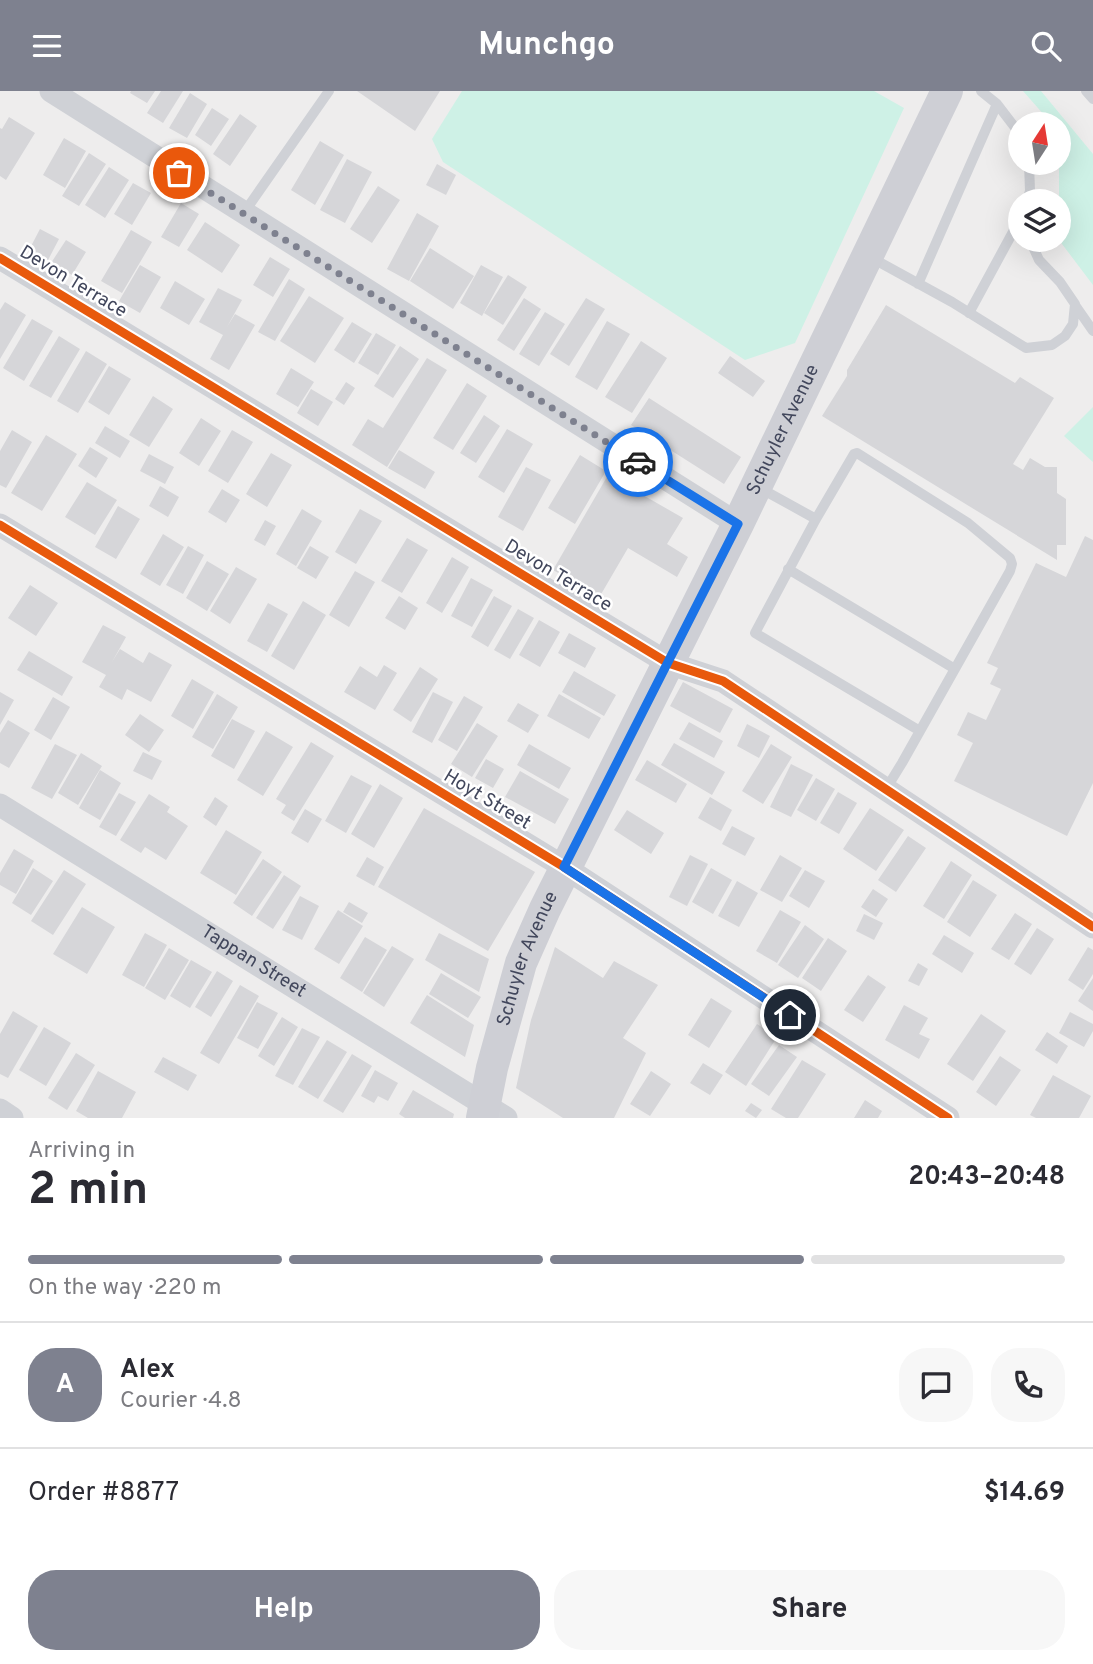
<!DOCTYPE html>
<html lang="en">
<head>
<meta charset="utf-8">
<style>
  body { margin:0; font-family:Overpass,sans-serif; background:#f7f7f7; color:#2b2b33; height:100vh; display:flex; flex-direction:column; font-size:26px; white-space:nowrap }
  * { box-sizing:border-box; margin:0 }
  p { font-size:23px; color:#7c7c81 }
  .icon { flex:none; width:38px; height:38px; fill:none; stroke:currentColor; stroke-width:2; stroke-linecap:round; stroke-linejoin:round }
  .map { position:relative; height:1027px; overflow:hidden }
  .drawer { display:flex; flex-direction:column; background:#fff; flex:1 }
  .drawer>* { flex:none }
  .needle { width:46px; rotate:12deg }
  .buttons { position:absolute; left:1008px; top:21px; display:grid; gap:14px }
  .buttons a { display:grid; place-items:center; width:63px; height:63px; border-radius:50%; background:#fff; box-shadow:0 7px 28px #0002; font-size:35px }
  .pin { position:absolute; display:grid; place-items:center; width:60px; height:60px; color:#fff; margin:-30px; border:4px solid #fff; border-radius:50%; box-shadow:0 2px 7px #0007 }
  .courier { position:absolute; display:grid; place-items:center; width:70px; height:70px; margin:-35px; border:5px solid #1a73e8; border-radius:50%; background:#fff; color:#222; box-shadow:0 2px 9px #0007 }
  .headline em { font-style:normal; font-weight:700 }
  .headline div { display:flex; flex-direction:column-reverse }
  .headline { display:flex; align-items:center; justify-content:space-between; height:119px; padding:0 28px }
  h1 { font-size:46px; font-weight:700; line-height:52px }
  .bar { display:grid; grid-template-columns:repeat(4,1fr); gap:10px 7px; align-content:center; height:84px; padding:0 28px }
  .bar i { height:9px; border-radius:5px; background:#e1e1e2 }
  .bar .selected { background:#7e818f }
  .bar p { grid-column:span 4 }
  .line { display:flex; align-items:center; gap:18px; padding:0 28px; border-top:2px solid #e1e1e2 }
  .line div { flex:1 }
  .round { display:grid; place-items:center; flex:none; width:74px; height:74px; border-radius:28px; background:#f7f7f7 }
  .primary-button { display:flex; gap:14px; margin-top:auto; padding:14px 28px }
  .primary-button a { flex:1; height:80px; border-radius:28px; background:#7e818f; color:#fff; font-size:28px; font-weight:700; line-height:80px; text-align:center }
  .primary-button a+a { background:#f7f7f7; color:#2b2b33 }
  header { display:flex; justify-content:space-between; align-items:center; height:91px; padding:0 28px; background:#7e818f; color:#fff; font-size:32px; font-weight:700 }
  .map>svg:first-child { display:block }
  .green { fill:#cef1e6 }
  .building { fill:#d6d6d9 }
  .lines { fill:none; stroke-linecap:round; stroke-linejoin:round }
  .service { stroke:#cfd1d6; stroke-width:10 }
  .minor { stroke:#cfd1d6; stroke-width:23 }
  .secondary { stroke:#cecfd5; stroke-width:32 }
  .cycleway-casing { stroke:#fff; stroke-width:13 }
  .cycleway { stroke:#e8590c; stroke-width:9 }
  .done { stroke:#7e818f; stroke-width:7; stroke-dasharray:0 12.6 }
  .route { stroke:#1a73e8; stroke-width:9 }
  .labels { text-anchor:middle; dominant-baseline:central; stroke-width:5; stroke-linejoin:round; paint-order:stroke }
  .street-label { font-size:19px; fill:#42475c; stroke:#fff }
</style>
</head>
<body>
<header><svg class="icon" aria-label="menu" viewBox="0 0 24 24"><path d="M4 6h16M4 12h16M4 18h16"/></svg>Munchgo<svg class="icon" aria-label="search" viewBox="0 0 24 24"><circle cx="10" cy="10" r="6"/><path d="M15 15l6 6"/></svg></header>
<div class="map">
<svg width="1093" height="1027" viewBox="0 0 1093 1027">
  <rect width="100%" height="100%" fill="#eeeded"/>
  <path class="green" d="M462,0H874L904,17L795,252L745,269L443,71L432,48Z
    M1023,0H1041L1093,63V194L1059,149V33H1052Z
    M1093,316V371L1064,345Z"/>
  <path class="building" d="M131,0H155L147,12L130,2Z
    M161,0H183L163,32L147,22Z
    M357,0H440L415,40Z
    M190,2L207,13L187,47L169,37Z
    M212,17L229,28L211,55L195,44Z
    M240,23L257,35L230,75L213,63Z
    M9,26L35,42L6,89L0,85V37L2,38Z
    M64,47L86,60L65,97L43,84Z
    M320,50L344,64L315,114L291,99Z
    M89,62L106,73L79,115L62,105Z
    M347,68L372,81L345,132L320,119Z
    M437,73L456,84L446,104L426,94Z
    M109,76L129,89L105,127L85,114Z
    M133,92L151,102L132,134L114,123Z
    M378,95L400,109L372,152L350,138Z
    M181,112L199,123L179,156L161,146Z
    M417,122L439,135L409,190L387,178Z
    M205,131L240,154L222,182L187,159Z
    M40,138L59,148L48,169L29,159Z
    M131,139L152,151L122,202L101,190Z
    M66,149L86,161L72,184L51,172Z
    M430,157L474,185L453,218L410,190Z
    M270,166L290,178L273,206L253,194Z
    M140,174L161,186L140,222L119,210Z
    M481,174L503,186L482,225L460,212Z
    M508,184L527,196L503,234L484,222Z
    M289,188L305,198L275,250L258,241Z
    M175,190L205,208L189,234L160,217Z
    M218,197L242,209L227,236L235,223L255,234L229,279L210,268L223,244L199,231Z
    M309,205L344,227L315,272L280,250Z
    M524,207L541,218L514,260L497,249Z
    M586,207L605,218L569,275L550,263Z
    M5,211L26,224L0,268V219Z
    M886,214L1015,292L1020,286L1054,307L1013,373L1023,379L1030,367L1045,376H1057V402L1066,408V454H1057V469L822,325L847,285V279Z
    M545,221L565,233L539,275L519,263Z
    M32,228L53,240L24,290L3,277Z
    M607,230L630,243L597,299L575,286Z
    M352,231L372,243L354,272L334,259Z
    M376,242L396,254L378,284L358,272Z
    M59,245L80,258L51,307L29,295Z
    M641,250L667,267L632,322L605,306Z
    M400,255L419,268L393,307L374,295Z
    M86,260L107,273L78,322L57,310Z
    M730,265L765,290L753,306L718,282Z
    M427,267L447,279L387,376L352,354L368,328L383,337Z
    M109,275L131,288L109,324L88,311Z
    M291,277L314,291L298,316L276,303Z
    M346,291L355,297L344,314L335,308Z
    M467,292L487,305L453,359L433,347Z
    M311,298L333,311L318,335L297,322Z
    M153,305L173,318L149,356L129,344Z
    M649,307L741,366L724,393L631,334Z
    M484,324L500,335L476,372L460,362Z
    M201,327L221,340L199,375L179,362Z
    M105,335L130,350L120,367L95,352Z
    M507,338L533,353L504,402L478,386Z
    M12,339L32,351L6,397L0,394V360Z
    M232,339L253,351L228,392L208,380Z
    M46,344L77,363L42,420L11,402Z
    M90,356L108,367L96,387L78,375Z
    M399,359L435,381L425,398L388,377Z
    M271,362L292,374L267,416L246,403Z
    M149,363L174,376L165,393L140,380Z
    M580,364L606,380L575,433L548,417Z
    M526,376L551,389L523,440L498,426Z
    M608,384L683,427L667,453L688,466L677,486L628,457L600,505L553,479Z
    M87,391L117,409L95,444L65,426Z
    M160,395L179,406L168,426L149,415Z
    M222,398L240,409L226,432L208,421Z
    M118,415L140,428L116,468L95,456Z
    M302,418L322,430L296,475L276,463Z
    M360,418L382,430L356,473L335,461Z
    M265,429L276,435L265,455L254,449Z
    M163,443L184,456L160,495L140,483Z
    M1085,445L1093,449V692L1067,745L954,690L973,652L957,644L968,621L986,629L1001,598L990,593L998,577L987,572L1036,472L1066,486Z
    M407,447L428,459L402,502L381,490Z
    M188,455L204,464L183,503L166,494Z
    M310,455L329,466L316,488L297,477Z
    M452,466L469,476L442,522L426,512Z
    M207,470L229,483L207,520L186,507Z
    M236,476L257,488L230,533L210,520Z
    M355,480L375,491L349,536L329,524Z
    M471,487L493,499L472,536L451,525Z
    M30,494L58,512L36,545L8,527Z
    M399,505L418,517L405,539L385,527Z
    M494,505L512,515L488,556L471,546Z
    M303,510L326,524L294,579L271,565Z
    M268,512L288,523L267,561L247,550Z
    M518,518L534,527L510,568L494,559Z
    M539,529L560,541L540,576L519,564Z
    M103,534L126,546L112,571L120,558L143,572L149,561L172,574L151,611L127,598L122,609L99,596L106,584L82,571Z
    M569,542L596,557L585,577L558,562Z
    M29,560L73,586L62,605L17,579Z
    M384,574L397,582L375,619L344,601L360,575L377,586Z
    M420,576L438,588L411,631L393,619Z
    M574,580L616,604L604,625L562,601Z
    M192,588L214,601L193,638L171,625Z
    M683,591L733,618L720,642L670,615Z
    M0,601L14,609L0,634Z
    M433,601L453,611L432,652L412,641Z
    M217,603L238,616L213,658L192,646Z
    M559,603L601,627L589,648L547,625Z
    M464,605L483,616L457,660L438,649Z
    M53,606L70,616L51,649L34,639Z
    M518,612L539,624L528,642L507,630Z
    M140,623L164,639L149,661L125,644Z
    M232,628L255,640L234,678L211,665Z
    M8,629L30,642L9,677L0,672V642Z
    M689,631L723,650L714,667L679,648Z
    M477,632L498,645L472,686L451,673Z
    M747,633L770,645L759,667L737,655Z
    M266,640L293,656L263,705L237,689Z
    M311,651L334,665L294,730L281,722L286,714L276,708Z
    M674,652L725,681L712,704L661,674Z
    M55,653L77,664L52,708L31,697Z
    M529,653L571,677L559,698L517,674Z
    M771,653L792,666L763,713L742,700Z
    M143,661L162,670L152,689L133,680Z
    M81,662L102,675L78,714L58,702Z
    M486,668L504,678L493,697L475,687Z
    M647,669L687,693L676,712L635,689Z
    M791,673L813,684L791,726L770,716Z
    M100,679L121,692L100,729L79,717Z
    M520,680L569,708L555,733L505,706Z
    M351,684L372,695L346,742L325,730Z
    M816,687L835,698L816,730L797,719Z
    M380,693L403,707L374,757L351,743Z
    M838,701L857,712L839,743L820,732Z
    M119,702L136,711L116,745L99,736Z
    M149,703L170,716L167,721L188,735L166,769L145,756L141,762L120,749Z
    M215,706L228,715L216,735L203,726Z
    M710,706L732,719L721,740L698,727Z
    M424,717L535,781L488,860L378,796Z
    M870,717L904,739L876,780L843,758Z
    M305,718L322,728L308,752L291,742Z
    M627,719L664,742L651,763L614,739Z
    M732,735L755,747L745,765L722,753Z
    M226,739L262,761L236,804L200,782Z
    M908,745L926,757L896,801L878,789Z
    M14,758L34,770L16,803L0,794V782Z
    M690,764L708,773L687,815L669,806Z
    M780,764L802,777L782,811L760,799Z
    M367,766L384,776L374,795L356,785Z
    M263,768L282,781L252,825L233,812Z
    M951,770L972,784L944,828L923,815Z
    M33,777L53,790L31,824L12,812Z
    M711,777L732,789L713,823L692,811Z
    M64,779L86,793L53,844L31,830Z
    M805,779L825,790L809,817L789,805Z
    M284,784L301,795L273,838L256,827Z
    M973,789L997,804L970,846L947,831Z
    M737,790L758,802L739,836L718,825Z
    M873,798L888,808L876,826L861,816Z
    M300,805L319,815L302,849L282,839Z
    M349,811L368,822L362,832L343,821Z
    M82,816L115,836L87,883L53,863Z
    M338,819L363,835L339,873L314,858Z
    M780,819L801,831L777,872L756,860Z
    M1015,822L1032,833L1009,869L991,858Z
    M864,823L883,832L874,849L856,840Z
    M805,834L824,848L798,887L778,874Z
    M1037,837L1054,848L1031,884L1014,873Z
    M145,842L167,854L144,896L122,884Z
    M439,842L489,868L479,901L425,869Z
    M944,844L974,862L962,882L932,863Z
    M365,846L387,859L362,901L340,887Z
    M828,847L847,860L821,900L802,887Z
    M392,855L414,868L384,916L363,902Z
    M555,856L603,887L614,870L658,894L623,947L646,962L614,1027H563L516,997L531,929Z
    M1088,856L1093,859V883L1083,899L1068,889Z
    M169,857L189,869L165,909L145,897Z
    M191,869L212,881L190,917L170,905Z
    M918,872L928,878L919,895L908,890Z
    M217,880L233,890L211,926L195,916Z
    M441,882L481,906L468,927L429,903Z
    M868,884L886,896L863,931L844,919Z
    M1093,887V920L1078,910Z
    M240,894L259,905L219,973L200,962Z
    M427,904L474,934L465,966L410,932Z
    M711,907L732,920L709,957L688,944Z
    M257,911L278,922L258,958L237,947Z
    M904,914L928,927L919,943L930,948L919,968L885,949Z
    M13,920L38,935L8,987L0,983V943Z
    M1070,921L1093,933V940L1084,956L1059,942Z
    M981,923L1006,940L973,990L947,973Z
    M282,926L298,936L274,975L258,965Z
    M757,933L777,946L746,995L725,981Z
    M44,936L71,952L46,995L19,979Z
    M302,937L320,946L293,994L275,985Z
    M1047,941L1068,955L1057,973L1035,959Z
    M327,949L347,961L318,1008L298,996Z
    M779,954L797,966L769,1005L751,993Z
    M76,962L95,974L67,1019L48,1007Z
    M352,963L372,975L343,1022L323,1010Z
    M1000,965L1021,979L996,1015L976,1001Z
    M163,966L197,984L188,1000L154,981Z
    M802,969L826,983L798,1027H786L771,1018Z
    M703,972L723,984L710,1004L690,992Z
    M375,979L398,992L388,1010L378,1005L374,1012L361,1005Z
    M98,980L136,1001L122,1027H88L76,1020Z
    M651,980L671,993L650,1025L630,1013Z
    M1053,984L1091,1005L1079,1027H1036L1030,1024Z
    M413,999L454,1023L453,1027H405L399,1023Z
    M865,1009L882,1020L878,1027H854Z
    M751,1012L762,1019L756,1027L745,1020Z"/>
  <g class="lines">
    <path class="service" d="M981,0L997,13L1020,43
      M1086,0L1093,8
      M1027,110L1030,100L1029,72
      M243,123L329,0
      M870,166L952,211L1026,257L1052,254L1065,245L1073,233L1075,213L1060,191L1039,169L1030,149
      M918,193L997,13
      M1075,214L1093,240
      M969,222L1020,128
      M758,396L816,428
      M788,478L955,578
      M886,698L902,672L1010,480L1012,473L1010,467L968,432L857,362L854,363L816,428L755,542L920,640"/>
    <g class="minor">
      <path d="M51,0L738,433"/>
      <path d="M0,167L668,572L723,590L1093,836"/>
      <path d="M0,434L564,776L948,1027"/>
      <path id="s1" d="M0,714L506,1027"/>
      <path d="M0,1019L12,1027"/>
    </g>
    <path class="secondary" id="s2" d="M482,1027L492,977L521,872L545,818L738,433L947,0"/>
    <defs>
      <path id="cycleway" d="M0,167L668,572L723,590L1093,836
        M0,434L564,776L948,1027"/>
    </defs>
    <use href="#cycleway" class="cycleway-casing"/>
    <use href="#cycleway" class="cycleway"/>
  </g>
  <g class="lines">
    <path class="done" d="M179,82L638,371"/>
    <path class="route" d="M638,371L738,433L564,776L790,924"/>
  </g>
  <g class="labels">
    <g class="street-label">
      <text transform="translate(73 191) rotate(31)">Devon Terrace</text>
      <text stroke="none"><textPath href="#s2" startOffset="754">Schuyler Avenue</textPath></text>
      <text transform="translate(558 485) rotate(31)">Devon Terrace</text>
      <text transform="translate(487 709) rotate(31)">Hoyt Street</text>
      <text stroke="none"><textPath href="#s2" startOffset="166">Schuyler Avenue</textPath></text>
      <text stroke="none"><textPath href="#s1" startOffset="298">Tappan Street</textPath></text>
    </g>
  </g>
</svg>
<div class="buttons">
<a><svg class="needle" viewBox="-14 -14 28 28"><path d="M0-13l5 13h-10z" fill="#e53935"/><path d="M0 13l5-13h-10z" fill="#7c7c81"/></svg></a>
<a><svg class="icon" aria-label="layers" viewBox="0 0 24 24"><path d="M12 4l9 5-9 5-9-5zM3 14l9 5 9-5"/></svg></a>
</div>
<div class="pin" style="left:179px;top:82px;background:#ea580c"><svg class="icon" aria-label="bag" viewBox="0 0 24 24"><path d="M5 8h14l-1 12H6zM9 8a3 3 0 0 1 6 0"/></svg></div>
<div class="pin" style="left:790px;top:924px;background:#1f2937"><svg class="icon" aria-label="home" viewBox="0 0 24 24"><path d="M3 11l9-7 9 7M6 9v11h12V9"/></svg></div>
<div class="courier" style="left:638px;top:371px"><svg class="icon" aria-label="car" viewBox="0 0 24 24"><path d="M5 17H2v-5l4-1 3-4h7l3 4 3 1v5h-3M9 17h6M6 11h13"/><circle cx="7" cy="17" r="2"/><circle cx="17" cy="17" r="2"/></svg></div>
</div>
<section class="drawer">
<div class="headline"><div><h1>2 min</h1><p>Arriving in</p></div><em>20:43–20:48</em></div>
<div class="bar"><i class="selected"></i><i class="selected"></i><i class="selected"></i><i></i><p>On the way · 220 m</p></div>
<div class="line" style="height:126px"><b class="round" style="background:#7e818f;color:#fff">A</b><div><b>Alex</b><p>Courier · 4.8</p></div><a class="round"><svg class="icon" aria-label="chat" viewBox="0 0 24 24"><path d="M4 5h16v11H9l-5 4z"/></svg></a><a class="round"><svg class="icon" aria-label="phone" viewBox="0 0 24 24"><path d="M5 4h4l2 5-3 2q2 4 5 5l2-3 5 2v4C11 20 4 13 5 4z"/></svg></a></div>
<div class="line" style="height:91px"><div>Order #8877</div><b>$14.69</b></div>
<div class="primary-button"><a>Help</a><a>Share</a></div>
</section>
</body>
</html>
